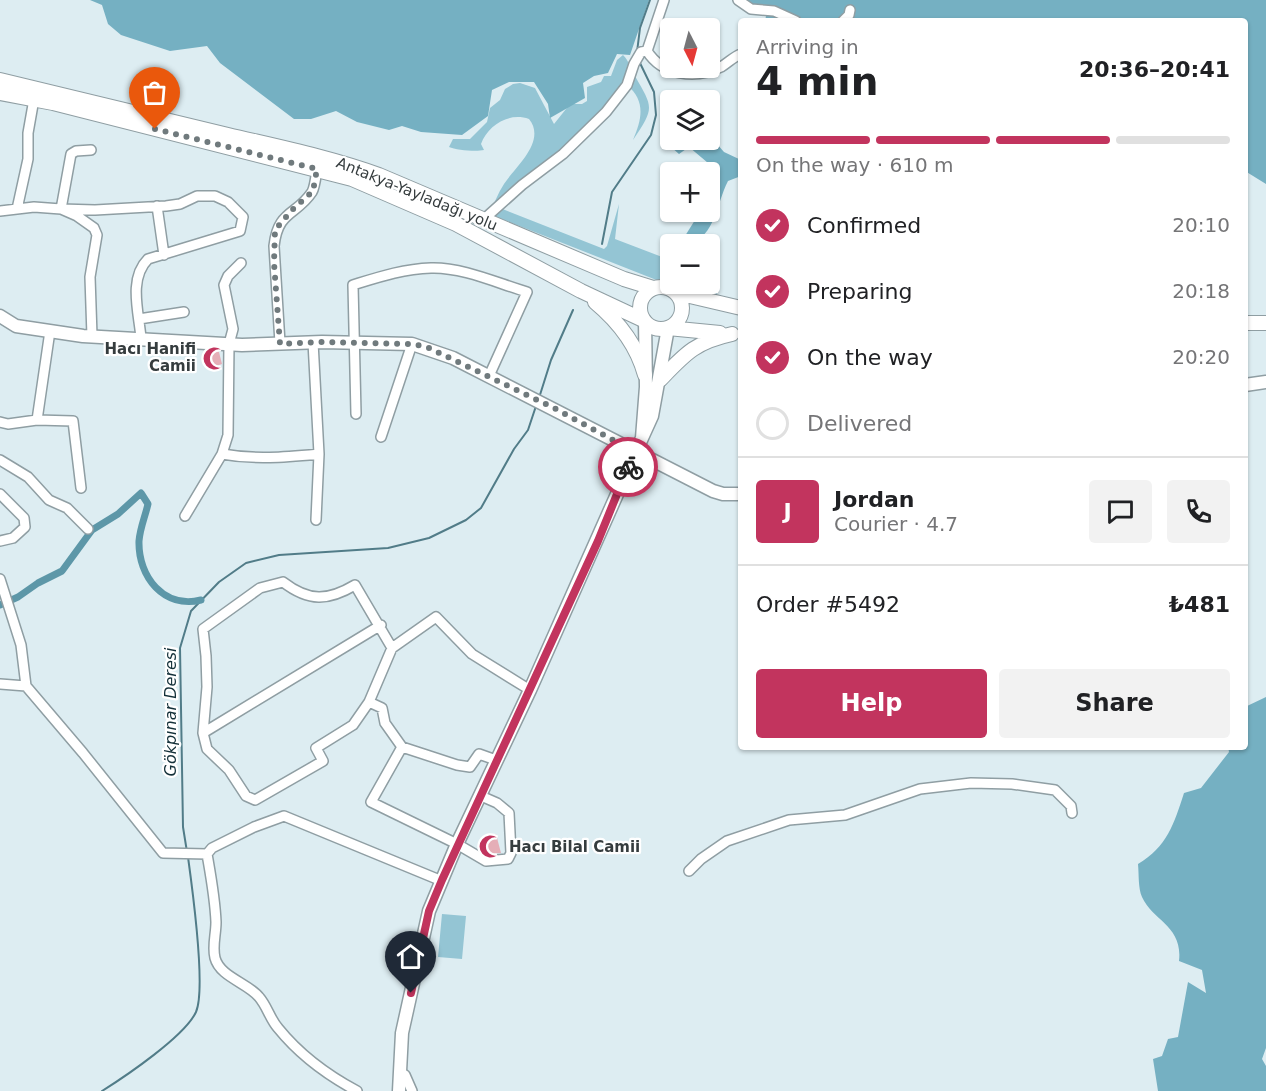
<!DOCTYPE html>
<html lang="en">
<head>
<meta charset="utf-8">
<style>
  body { margin:0; font-family:"DejaVu Sans",sans-serif; background:#f2f2f2; color:#202124; height:100vh; display:flex; flex-direction:column; font-size:22px; white-space:nowrap }
  * { box-sizing:border-box; margin:0 }
  p { font-size:20px; color:#757577 }
  .icon { flex:none; width:33px; height:33px; fill:none; stroke:currentColor; stroke-width:2; stroke-linecap:round; stroke-linejoin:round }
  .map { position:relative; flex:1; overflow:hidden }
  .sheet { position:absolute; left:738px; top:18px; width:510px; height:732px; display:flex; flex-direction:column; background:#fff; border-radius:6px; box-shadow:0 2px 4px #0004 }
  .sheet>* { flex:none }
  .needle { width:39px; rotate:174deg }
  .buttons { position:absolute; left:660px; top:18px; display:grid; gap:12px }
  .buttons a { display:grid; place-items:center; width:60px; height:60px; border-radius:6px; background:#fff; box-shadow:0 2px 4px #0004; font-size:30px }
  .pin { position:absolute; display:grid; place-items:center; width:51px; height:51px; color:#fff; margin:-62px -26px; border-radius:50% 50% 50% 0; rotate:-45deg; box-shadow:0 0 6px #0007 }
  .pin .icon { rotate:45deg }
  .courier { position:absolute; display:grid; place-items:center; width:60px; height:60px; margin:-30px; border:4px solid #c2345e; border-radius:50%; background:#fff; color:#222; box-shadow:0 2px 8px #0007 }
  .overview em { font-style:normal; font-weight:700 }
  .overview div { display:flex; flex-direction:column-reverse }
  .overview { display:flex; align-items:center; justify-content:space-between; height:102px; padding:0 18px }
  h1 { font-size:39px; font-weight:700; line-height:45px }
  .bar { display:grid; grid-template-columns:repeat(4,1fr); gap:9px 6px; align-content:center; height:72px; padding:0 18px }
  .bar i { height:8px; border-radius:4px; background:#e0e0e0 }
  .bar .current { background:#c2345e }
  .bar p { grid-column:span 4 }
  .line { display:flex; align-items:center; gap:15px; padding:0 18px; border-top:2px solid #e0e0e0 }
  .line div { flex:1 }
  .round { display:grid; place-items:center; flex:none; width:63px; height:63px; border-radius:6px; background:#f2f2f2 }
  ol { padding:0 18px; list-style:none }
  li { display:flex; align-items:center; gap:18px; height:66px }
  li p { margin-inline-start:auto }
  li .icon { padding:6px; border-radius:50%; background:#c2345e; color:#fff; stroke-width:4 }
  li:last-child { color:#757577 }
  li i { width:33px; height:33px; border:3px solid #e0e0e0; border-radius:50% }
  .cta { display:flex; gap:12px; margin-top:auto; padding:12px 18px }
  .cta a { flex:1; height:69px; border-radius:6px; background:#c2345e; color:#fff; font-size:24px; font-weight:700; line-height:69px; text-align:center }
  .cta a+a { background:#f2f2f2; color:#202124 }
  .map>svg:first-child { display:block }
  .green { fill:#94c5d4 }
  .forest { fill:#75b0c2 }
  .lines { fill:none; stroke-linecap:round; stroke-linejoin:round }
  .stream { stroke:#517c88; stroke-width:2 }
  .canal { stroke:#5d97a8; stroke-width:7 }
  .building { fill:#e5aeb7 }
  .minor-casing { stroke:#8f9ea3; stroke-width:12 }
  .major-casing { stroke:#8f9ea3; stroke-width:15 }
  .highway-casing { stroke:#8f9ea3; stroke-width:16 }
  .minor { stroke:#fff; stroke-width:9 }
  .major { stroke:#fff; stroke-width:12 }
  .highway { stroke:#fff; stroke-width:14 }
  .done { stroke:#707a7d; stroke-width:6; stroke-dasharray:0 10.8 }
  .route { stroke:#c2345e; stroke-width:8 }
  .labels { text-anchor:middle; dominant-baseline:central; stroke-width:4.5; stroke-linejoin:round; paint-order:stroke }
  .street-label { font-size:15px; fill:#353c3e; stroke:#fff }
  .poi-label { font-size:15px; font-weight:bold; fill:#353c3e; stroke:#fff; text-anchor:end }
  .water-label { font-size:16px; font-style:italic; fill:#133039; stroke:#fff }
</style>
</head>
<body>
<div class="map">
<svg width="1266" height="1091" viewBox="0 0 1266 1091">
  <rect width="100%" height="100%" fill="#ddedf2"/>
  <path class="green" d="M623,55C629,61 631,69 635,76C653,108 655,107 633,140C642,119 646,101 627,85L612,105L500,208L604,249L607,246L619,204L615,239L670,260V284H710V277L717,290V297L659,281L489,214C494,204 498,193 504,184C515,167 547,141 529,119C509,112 488,125 481,144L484,150C476,152 456,150 449,147L453,139H470L487,122L490,108L500,100L505,89L513,84L520,83L535,88L554,124L570,104H582L587,101V87L601,82L604,76H611L617,60Z
    M442,914L466,916L462,959L438,957Z"/>
  <path class="forest" d="M90,0H649L630,55L617,54L608,73L594,76L583,83L585,98L550,118L548,104L534,82H509L492,90L488,116L462,135L421,132L402,126L389,130L357,122L336,111L311,119H294L220,63L207,46L170,51L121,35L108,24L102,5Z
    M738,0H1266V184L1245,171V21H765L767,11Z
    M669,114L670,140H710V136L724,152L741,160V176L728,181C715,206 715,245 680,244L700,212H710V174L714,168L689,147L679,154L663,140Z
    M1266,697V1048L1262,1059L1266,1066V1091H1158L1153,1059L1162,1056L1168,1039L1178,1037L1188,982L1206,993L1202,970L1179,961C1183,926 1153,921 1142,897C1138,888 1139,874 1138,864C1167,847 1174,824 1184,793L1201,788L1229,752L1228,747H1245V707Z"/>
  <g class="lines">
    <path class="stream" d="M637,52L640,28L650,0
      M602,244L612,192L651,135L656,115L654,92L639,61
      M539,398L551,360L573,310
      M187,852L183,827L180,648L191,611L219,582L246,563L279,555L388,548L429,538L466,520L481,508L514,449L528,430L536,406
      M102,1091C126,1076 185,1036 196,1012C206,989 192,886 188,857"/>
    <path class="canal" d="M0,605L18,597L38,583L62,571L92,530L118,514L141,493L148,504C145,517 140,528 139,541C138,577 164,609 201,600"/>
  </g>
  <path class="building" d="M205,351L219,352L222,364L210,368Z
    M496,834L501,853L488,854L484,852L480,839Z"/>
  <g class="lines">
    <defs>
      <path id="minor" d="M738,0L751,9L774,11L796,21
        M843,21L849,15L850,10
        M647,51C662,75 695,80 721,67C728,63 733,57 741,54
        M91,150L76,151L71,154L61,209L95,210L166,206L180,204L197,196H215L228,202L243,217L240,231L148,259C128,279 139,313 141,338
        M157,206L164,255
        M17,209L28,159V133L34,99
        M0,211L34,207L61,209L77,216L94,228L97,235L90,277L92,336
        M483,220L522,185L563,154L606,112L627,85L634,64L641,52L647,51L664,0
        M139,319L184,312
        M313,342L319,454L316,520
        M280,343L274,246C278,210 296,216 312,192C315,187 316,175 317,169
        M356,414L353,285C379,277 403,269 431,268C462,267 497,283 527,292L489,376
        M37,420L50,331
        M0,422L8,424L37,420L73,421L81,488
        M381,437L412,344
        M222,454C255,460 286,457 319,454
        M0,460L28,477L49,500L67,508L88,529
        M0,494L24,518L25,527L13,538L0,541
        M185,516L222,454L228,435L229,344L233,329L224,285L228,276L241,263
        M0,579L21,645L26,686L83,753L163,853L207,854C211,877 215,898 216,922C216,935 212,946 215,958C220,977 248,983 259,997C267,1006 270,1019 278,1028C299,1054 327,1075 357,1091
        M392,648L436,617L472,654L530,690
        M0,684L26,686
        M369,702L392,648L355,585C328,601 309,602 283,582L260,588L203,629L206,656L207,687L203,733L207,749L229,770L246,796L255,800L323,761L316,748L353,725L369,702L382,708L385,723L402,747L371,802L457,844L486,861L508,859L511,853L509,813L497,803L481,796
        M203,733L381,625
        M402,747L457,765L470,767L479,754L493,759L499,758
        M207,854L212,848L254,827L284,816L442,881
        M689,871L701,859L727,841L789,820L845,815L920,789L971,783L1012,784L1055,790L1071,806L1072,813
        M400,1073L405,1075L412,1091"/>
      <path id="major" d="M0,316L16,326L83,336L242,345L322,342L412,344L453,358L713,491L723,494H741
        M645,321L646,387L642,438L652,416L668,328
        M1245,385L1266,382
        M399,1091L402,1033L429,911L457,844L530,690L642,438"/>
      <path id="highway" d="M0,80C76,99 152,117 228,135C279,147 329,157 379,175L624,279L653,288
        M0,93L53,103L352,179L456,224L581,291L643,320
        M640 308a21 21 0 1 1 42 0a21 21 0 1 1-42 0Z
        M677,293L741,308
        M595,302C619,322 637,345 645,375
        M1245,323H1266
        M668,328L720,333
        M660,380C685,354 695,342 732,334"/>
    </defs>
    <use href="#minor" class="minor-casing"/>
    <use href="#major" class="major-casing"/>
    <use href="#highway" class="highway-casing"/>
    <use href="#minor" class="minor"/>
    <use href="#major" class="major"/>
    <use href="#highway" class="highway"/>
  </g>
  <g class="lines">
    <path class="done" d="M155,129L317,169L313,191L292,210L275,230L274,263L280,344L322,342L412,344L427,347L554,408L635,452L628,467"/>
    <path class="route" d="M411,993L429,911L442,880L598,541L628,467"/>
  </g>
  <defs>
    <symbol id="mosque-bare" viewBox="-9 -9 18 18"><path d="M3.5-4.9A6 6 0 1 0 3.5 4.9A5 5 0 1 1 3.5-4.9Z" fill="#c2345e" stroke="#fff" stroke-width="2.5" paint-order="stroke"/></symbol>
  </defs>
  <g fill-rule="evenodd">
    <use href="#mosque-bare" x="198" y="342" width="33" height="33"/>
    <use href="#mosque-bare" x="474" y="830" width="33" height="33"/>
  </g>
  <g class="labels">
    <g class="street-label">
      <text transform="translate(417 194) rotate(22)">Antakya-Yayladağı yolu</text>
    </g>
    <g class="poi-label">
      <text x="196" y="349">Hacı Hanifi<tspan x="196" dy="17">Camii</tspan></text>
      <text x="509" y="847" text-anchor="start">Hacı Bilal Camii</text>
    </g>
    <g class="water-label">
      <text transform="translate(170 712) rotate(-90)">Gökpınar Deresi</text>
    </g>
  </g>
</svg>
<div class="buttons">
<a><svg class="needle" viewBox="-14 -14 28 28"><path d="M0-13l5 13h-10z" fill="#e53935"/><path d="M0 13l5-13h-10z" fill="#757577"/></svg></a>
<a><svg class="icon" aria-label="layers" viewBox="0 0 24 24"><path d="M12 4l9 5-9 5-9-5zM3 14l9 5 9-5"/></svg></a>
<a>+</a>
<a>−</a>
</div>
<div class="pin" style="left:155px;top:129px;background:#ea580c"><svg class="icon" aria-label="bag" viewBox="0 0 24 24"><path d="M5 8h14l-1 12H6zM9 8a3 3 0 0 1 6 0"/></svg></div>
<div class="pin" style="left:411px;top:993px;background:#1f2937"><svg class="icon" aria-label="home" viewBox="0 0 24 24"><path d="M3 11l9-7 9 7M6 9v11h12V9"/></svg></div>
<div class="courier" style="left:628px;top:467px"><svg class="icon" aria-label="bike" viewBox="0 0 24 24"><circle cx="6" cy="16" r="4"/><circle cx="18" cy="16" r="4"/><path d="M6 16l4-8h5l3 8M10 8l3 8H6M13 5h3"/></svg></div>
<section class="sheet">
<div class="overview"><div><h1>4 min</h1><p>Arriving in</p></div><em>20:36–20:41</em></div>
<div class="bar"><i class="current"></i><i class="current"></i><i class="current"></i><i></i><p>On the way · 610 m</p></div>
<ol>
<li><svg class="icon" aria-label="check" viewBox="0 0 24 24"><path d="M5 12l5 5 9-10"/></svg>Confirmed<p>20:10</p></li>
<li><svg class="icon" aria-label="check" viewBox="0 0 24 24"><path d="M5 12l5 5 9-10"/></svg>Preparing<p>20:18</p></li>
<li><svg class="icon" aria-label="check" viewBox="0 0 24 24"><path d="M5 12l5 5 9-10"/></svg>On the way<p>20:20</p></li>
<li><i></i>Delivered</li>
</ol>
<div class="line" style="height:108px"><b class="round" style="background:#c2345e;color:#fff">J</b><div><b>Jordan</b><p>Courier · 4.7</p></div><a class="round"><svg class="icon" aria-label="chat" viewBox="0 0 24 24"><path d="M4 5h16v11H9l-5 4z"/></svg></a><a class="round"><svg class="icon" aria-label="phone" viewBox="0 0 24 24"><path d="M5 4h4l2 5-3 2q2 4 5 5l2-3 5 2v4C11 20 4 13 5 4z"/></svg></a></div>
<div class="line" style="height:78px"><div>Order #5492</div><b>₺481</b></div>
<div class="cta"><a>Help</a><a>Share</a></div>
</section>
</div>
</body>
</html>
